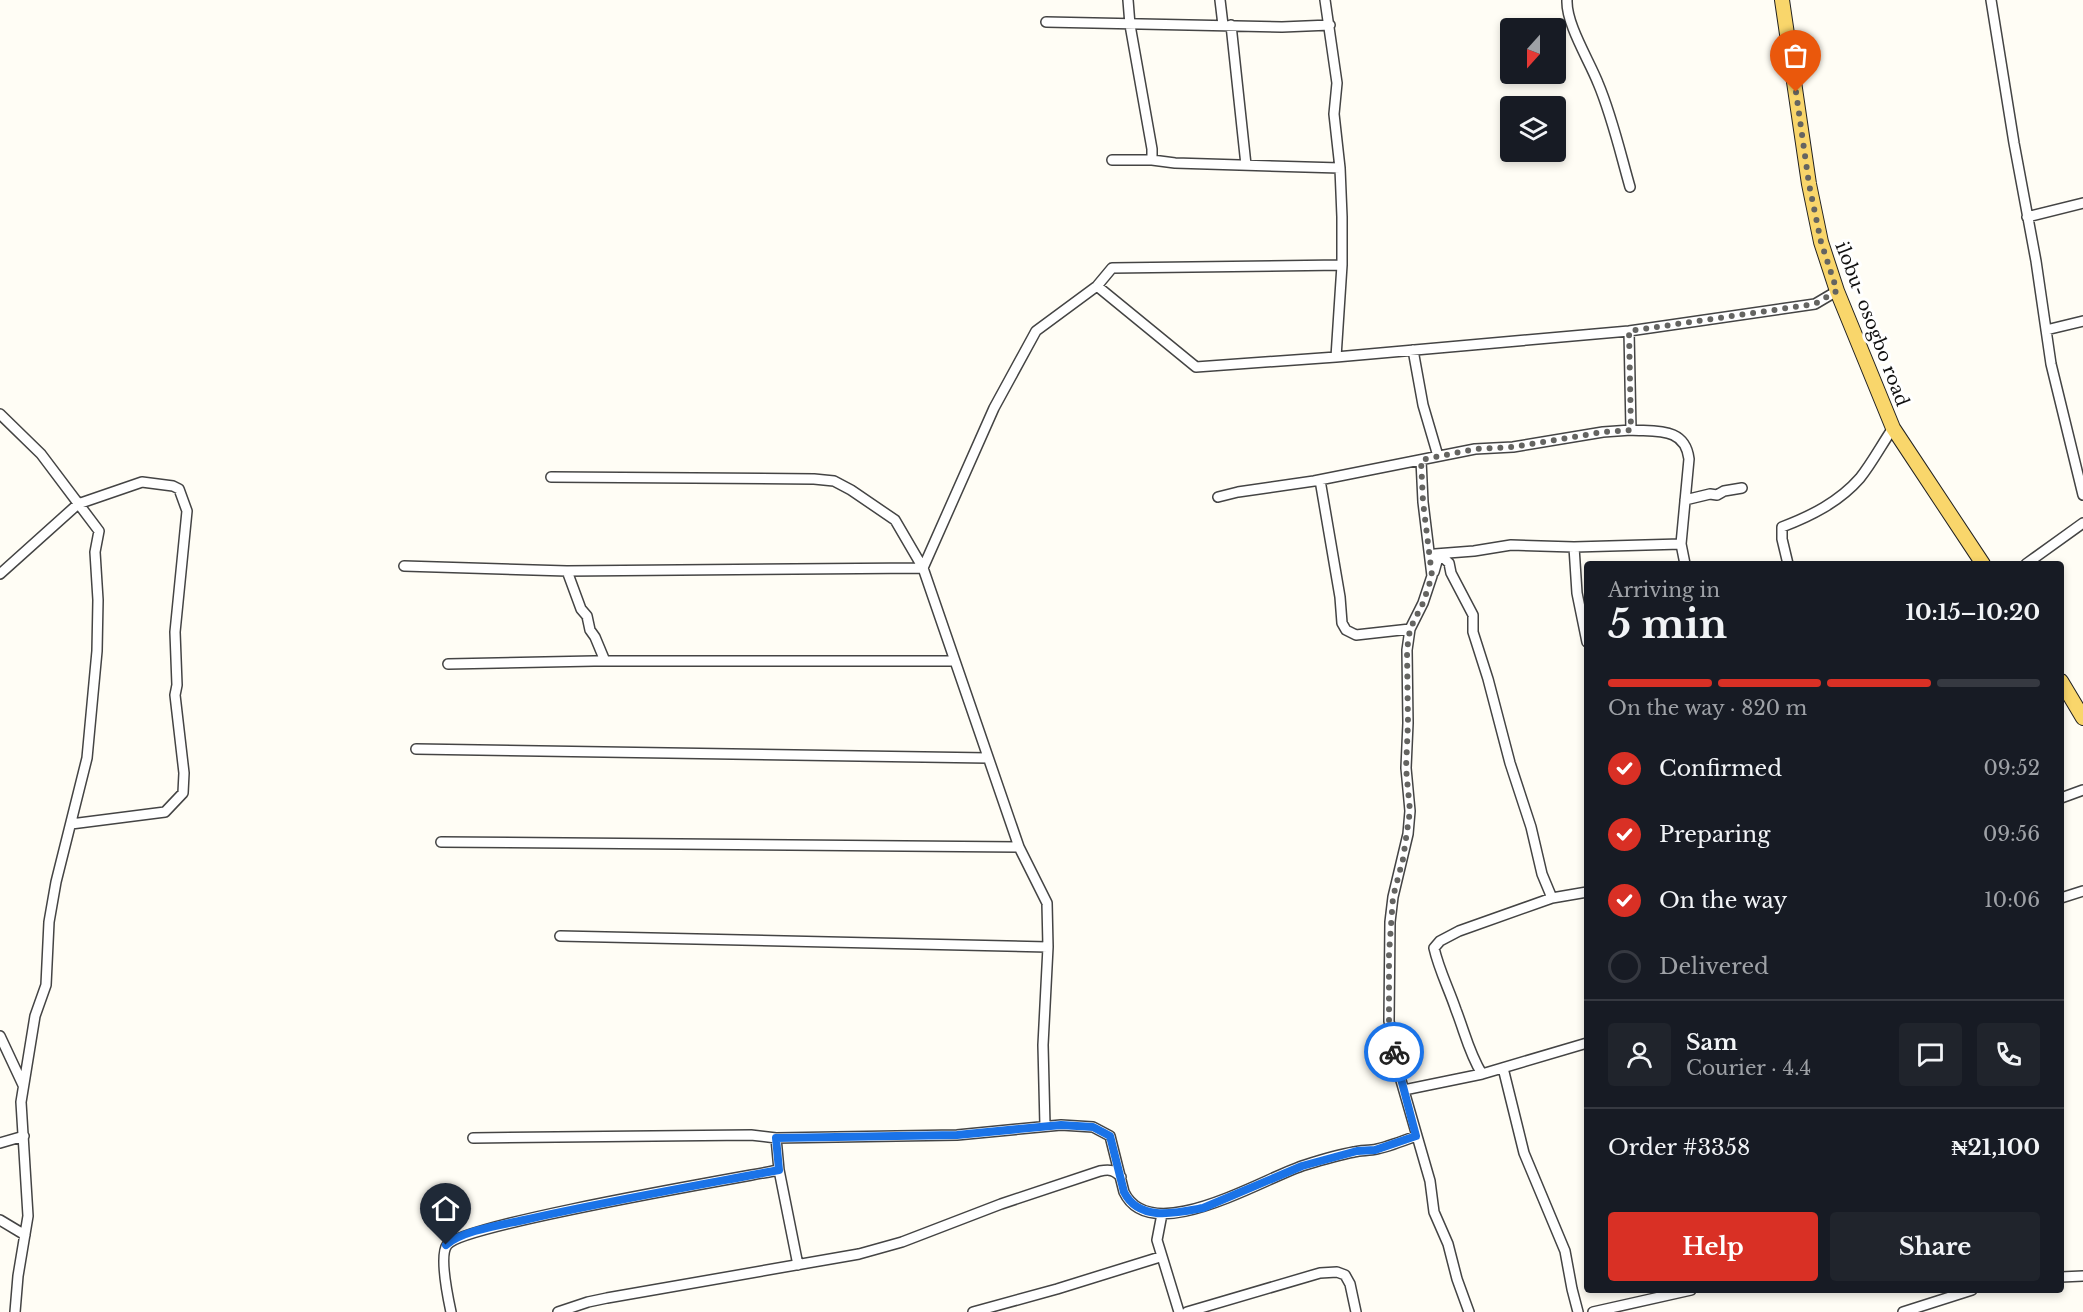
<!DOCTYPE html>
<html lang="en">
<head>
<meta charset="utf-8">
<style>
  body { margin:0; font-family:"Libre Baskerville",serif; background:#20242c; color:#f1f3f6; height:100vh; display:flex; flex-direction:column; font-size:22px; white-space:nowrap }
  * { box-sizing:border-box; margin:0 }
  p { font-size:20px; color:#9ea1a6 }
  .icon { flex:none; width:33px; height:33px; fill:none; stroke:currentColor; stroke-width:2; stroke-linecap:round; stroke-linejoin:round }
  .map { position:relative; flex:1; overflow:hidden }
  .details { position:absolute; left:1584px; top:561px; width:480px; height:732px; display:flex; flex-direction:column; background:#171b24; border-radius:6px; box-shadow:0 3px 9px #0003 }
  .details>* { flex:none }
  .needle { width:39px; rotate:201deg }
  .fabs { position:absolute; left:1500px; top:18px; display:grid; gap:12px }
  .fabs a { display:grid; place-items:center; width:66px; height:66px; border-radius:6px; background:#171b24; box-shadow:0 3px 9px #0003; font-size:30px }
  .pin { position:absolute; display:grid; place-items:center; width:51px; height:51px; color:#fff; margin:-62px -26px; border-radius:50% 50% 50% 0; rotate:-45deg; box-shadow:0 0 6px #0007 }
  .pin .icon { rotate:45deg }
  .courier { position:absolute; display:grid; place-items:center; width:60px; height:60px; margin:-30px; border:4px solid #1a73e8; border-radius:50%; background:#fff; color:#222; box-shadow:0 2px 8px #0007 }
  .overview em { font-style:normal; font-weight:700 }
  .overview div { display:flex; flex-direction:column-reverse }
  .overview { display:flex; align-items:center; justify-content:space-between; height:102px; padding:0 24px }
  h1 { font-size:39px; font-weight:700; line-height:45px }
  .bar { display:grid; grid-template-columns:repeat(4,1fr); gap:9px 6px; align-content:center; height:72px; padding:0 24px }
  .bar i { height:8px; border-radius:4px; background:#363941 }
  .bar .current { background:#d93025 }
  .bar p { grid-column:span 4 }
  .line { display:flex; align-items:center; gap:15px; padding:0 24px; border-top:2px solid #363941 }
  .line div { flex:1 }
  .round { display:grid; place-items:center; flex:none; width:63px; height:63px; border-radius:6px; background:#20242c }
  ol { padding:0 24px; list-style:none }
  li { display:flex; align-items:center; gap:18px; height:66px }
  li p { margin-inline-start:auto }
  li .icon { padding:6px; border-radius:50%; background:#d93025; color:#fff; stroke-width:4 }
  li:last-child { color:#9ea1a6 }
  li i { width:33px; height:33px; border:3px solid #363941; border-radius:50% }
  .button { display:flex; gap:12px; margin-top:auto; padding:12px 24px }
  .button a { flex:1; height:69px; border-radius:6px; background:#d93025; color:#fff; font-size:24px; font-weight:700; line-height:69px; text-align:center }
  .button a+a { background:#20242c; color:#f1f3f6 }
  .map>svg:first-child { display:block }
  .lines { fill:none; stroke-linecap:round; stroke-linejoin:round }
  .street-casing { stroke:#444; stroke-width:12 }
  .primary-casing { stroke:#222; stroke-width:16 }
  .street { stroke:#fff; stroke-width:9 }
  .primary { stroke:#f9d66b; stroke-width:14 }
  .done { stroke:#646461; stroke-width:6; stroke-dasharray:0 10.8 }
  .route { stroke:#1a73e8; stroke-width:8 }
  .labels { text-anchor:middle; dominant-baseline:central; stroke-width:6; stroke-linejoin:round; paint-order:stroke }
  .street-label { font-size:18px; fill:#111; stroke:#fff }
</style>
</head>
<body>
<div class="map">
<svg width="2083" height="1312" viewBox="0 0 2083 1312">
  <rect width="100%" height="100%" fill="#fffdf5"/>
  <g class="lines">
    <defs>
      <path id="street" d="M1128,0L1130,25L1152,149V160L1175,163L1340,168
        M1220,0L1223,25
        M1325,0L1337,83L1334,114L1340,168L1342,217V265L1336,357L1629,331L1815,304L1837,291
        M1567,0C1566,24 1589,60 1598,83C1612,116 1620,152 1630,187
        M1991,0L2014,143L2036,261L2051,364L2083,495
        M1046,22L1282,27L1330,25
        M1231,25L1246,165
        M1112,160H1152
        M2027,217L2083,203
        M1097,286L1196,367L1336,357
        M2046,330L2083,321
        M1629,331L1631,430C1657,432 1685,427 1689,459L1681,544L1685,564
        M1413,350L1423,405L1438,456
        M0,414L41,454L99,531L95,552L98,600L97,651L87,758L56,882L49,922L46,985L35,1016L21,1102L28,1216L18,1276L15,1312
        M1421,460L1423,502L1432,576L1423,603L1410,629L1407,650L1408,723L1406,768L1410,811L1408,834L1393,897L1390,922L1389,1021L1400,1077L1430,1181L1434,1212L1448,1244L1457,1279L1469,1312
        M551,477L814,479L834,481L851,490L895,520L923,568L1019,847L1047,903L1048,947L1043,1045L1045,1126
        M1320,480L1340,597L1342,623L1346,630L1356,635L1410,629
        M1218,497L1238,492L1314,481L1475,449L1513,447L1603,432L1631,430
        M1685,500L1710,494L1717,495L1724,491L1742,488
        M1574,547L1577,593L1587,642
        M1435,554L1474,551L1511,545L1574,547L1681,544
        M1788,564L1782,539V527C1811,516 1839,502 1860,478C1872,463 1882,444 1893,428
        M2026,564L2083,523
        M404,566L567,571L923,568
        M923,568L994,408L1036,331L1097,286L1112,268L1342,265
        M567,571L581,609L587,616L590,630L595,637L605,661
        M1434,572L1439,554L1449,563L1451,573L1473,615V632L1488,679L1510,763L1531,827L1542,874L1552,898
        M0,574L78,504L142,482L173,486L179,489L187,511L175,632L177,685L175,695L184,773L183,793L165,812L71,824
        M448,664L594,661H954
        M416,749L988,758
        M2061,798L2083,790
        M441,842L1019,847
        M2061,898L2083,891
        M560,936L1048,947
        M0,1036L23,1085
        M1503,1068L1524,1153L1565,1251L1572,1289L1578,1312
        M1482,1074C1469,1053 1465,1033 1456,1010C1449,989 1439,970 1434,948L1440,941L1459,931L1552,898L1587,892
        M1404,1090L1482,1074L1587,1043
        M473,1138L751,1135L776,1138L957,1135L1061,1125L1093,1127L1110,1136L1124,1192C1151,1249 1265,1177 1305,1165C1321,1160 1337,1155 1354,1152C1361,1150 1369,1151 1377,1149C1390,1146 1403,1141 1416,1136
        M776,1138L779,1170L798,1265
        M0,1143L24,1136
        M1162,1214L1157,1240L1179,1312
        M0,1220L25,1235
        M2061,1277L2083,1276
        M451,1312C448,1298 439,1256 447,1245C461,1225 737,1178 779,1170
        M558,1312L588,1302L607,1298L859,1254L902,1242L1001,1204L1100,1171C1110,1169 1114,1170 1121,1177
        M973,1312L1057,1289L1160,1257
        M1187,1312L1320,1273L1337,1272L1345,1275L1350,1284L1356,1312
        M1593,1312L1691,1290
        M1903,1312L1972,1290"/>
      <path id="primary" d="M1782,0L1809,184L1821,242L1837,291L1893,428L1983,564
        M2061,681L2083,718"/>
    </defs>
    <use href="#street" class="street-casing"/>
    <use href="#primary" class="primary-casing"/>
    <use href="#street" class="street"/>
    <use href="#primary" class="primary"/>
  </g>
  <g class="lines">
    <path class="done" d="M1394,1052L1389,1021V954L1393,897L1403,859L1410,811L1406,768L1408,723L1407,650L1410,629L1423,603L1432,576L1423,502L1421,460L1475,449L1513,447L1603,432L1631,430L1629,331L1815,304L1837,291L1821,242L1809,184L1796,92"/>
    <path class="route" d="M446,1245C463,1230 502,1225 524,1220C608,1201 694,1186 779,1170L776,1138L957,1135L1061,1125L1093,1127L1110,1136L1124,1192C1139,1222 1176,1213 1203,1208L1302,1166L1357,1151L1375,1150L1416,1136L1394,1052"/>
  </g>
  <g class="labels">
    <g class="street-label">
      <text transform="translate(1872 324) rotate(69)">ilobu- osogbo road</text>
    </g>
  </g>
</svg>
<div class="fabs">
<a><svg class="needle" viewBox="-14 -14 28 28"><path d="M0-13l5 13h-10z" fill="#e53935"/><path d="M0 13l5-13h-10z" fill="#9ea1a6"/></svg></a>
<a><svg class="icon" aria-label="layers" viewBox="0 0 24 24"><path d="M12 4l9 5-9 5-9-5zM3 14l9 5 9-5"/></svg></a>
</div>
<div class="pin" style="left:1796px;top:92px;background:#ea580c"><svg class="icon" aria-label="bag" viewBox="0 0 24 24"><path d="M5 8h14l-1 12H6zM9 8a3 3 0 0 1 6 0"/></svg></div>
<div class="pin" style="left:446px;top:1245px;background:#1f2937"><svg class="icon" aria-label="home" viewBox="0 0 24 24"><path d="M3 11l9-7 9 7M6 9v11h12V9"/></svg></div>
<div class="courier" style="left:1394px;top:1052px"><svg class="icon" aria-label="bike" viewBox="0 0 24 24"><circle cx="6" cy="16" r="4"/><circle cx="18" cy="16" r="4"/><path d="M6 16l4-8h5l3 8M10 8l3 8H6M13 5h3"/></svg></div>
<section class="details">
<div class="overview"><div><h1>5 min</h1><p>Arriving in</p></div><em>10:15–10:20</em></div>
<div class="bar"><i class="current"></i><i class="current"></i><i class="current"></i><i></i><p>On the way · 820 m</p></div>
<ol>
<li><svg class="icon" aria-label="check" viewBox="0 0 24 24"><path d="M5 12l5 5 9-10"/></svg>Confirmed<p>09:52</p></li>
<li><svg class="icon" aria-label="check" viewBox="0 0 24 24"><path d="M5 12l5 5 9-10"/></svg>Preparing<p>09:56</p></li>
<li><svg class="icon" aria-label="check" viewBox="0 0 24 24"><path d="M5 12l5 5 9-10"/></svg>On the way<p>10:06</p></li>
<li><i></i>Delivered</li>
</ol>
<div class="line" style="height:108px"><a class="round"><svg class="icon" aria-label="person" viewBox="0 0 24 24"><circle cx="12" cy="8" r="4"/><path d="M4 21q1-7 8-7t8 7"/></svg></a><div><b>Sam</b><p>Courier · 4.4</p></div><a class="round"><svg class="icon" aria-label="chat" viewBox="0 0 24 24"><path d="M4 5h16v11H9l-5 4z"/></svg></a><a class="round"><svg class="icon" aria-label="phone" viewBox="0 0 24 24"><path d="M5 4h4l2 5-3 2q2 4 5 5l2-3 5 2v4C11 20 4 13 5 4z"/></svg></a></div>
<div class="line" style="height:78px"><div>Order #3358</div><b>₦21,100</b></div>
<div class="button"><a>Help</a><a>Share</a></div>
</section>
</div>
</body>
</html>
